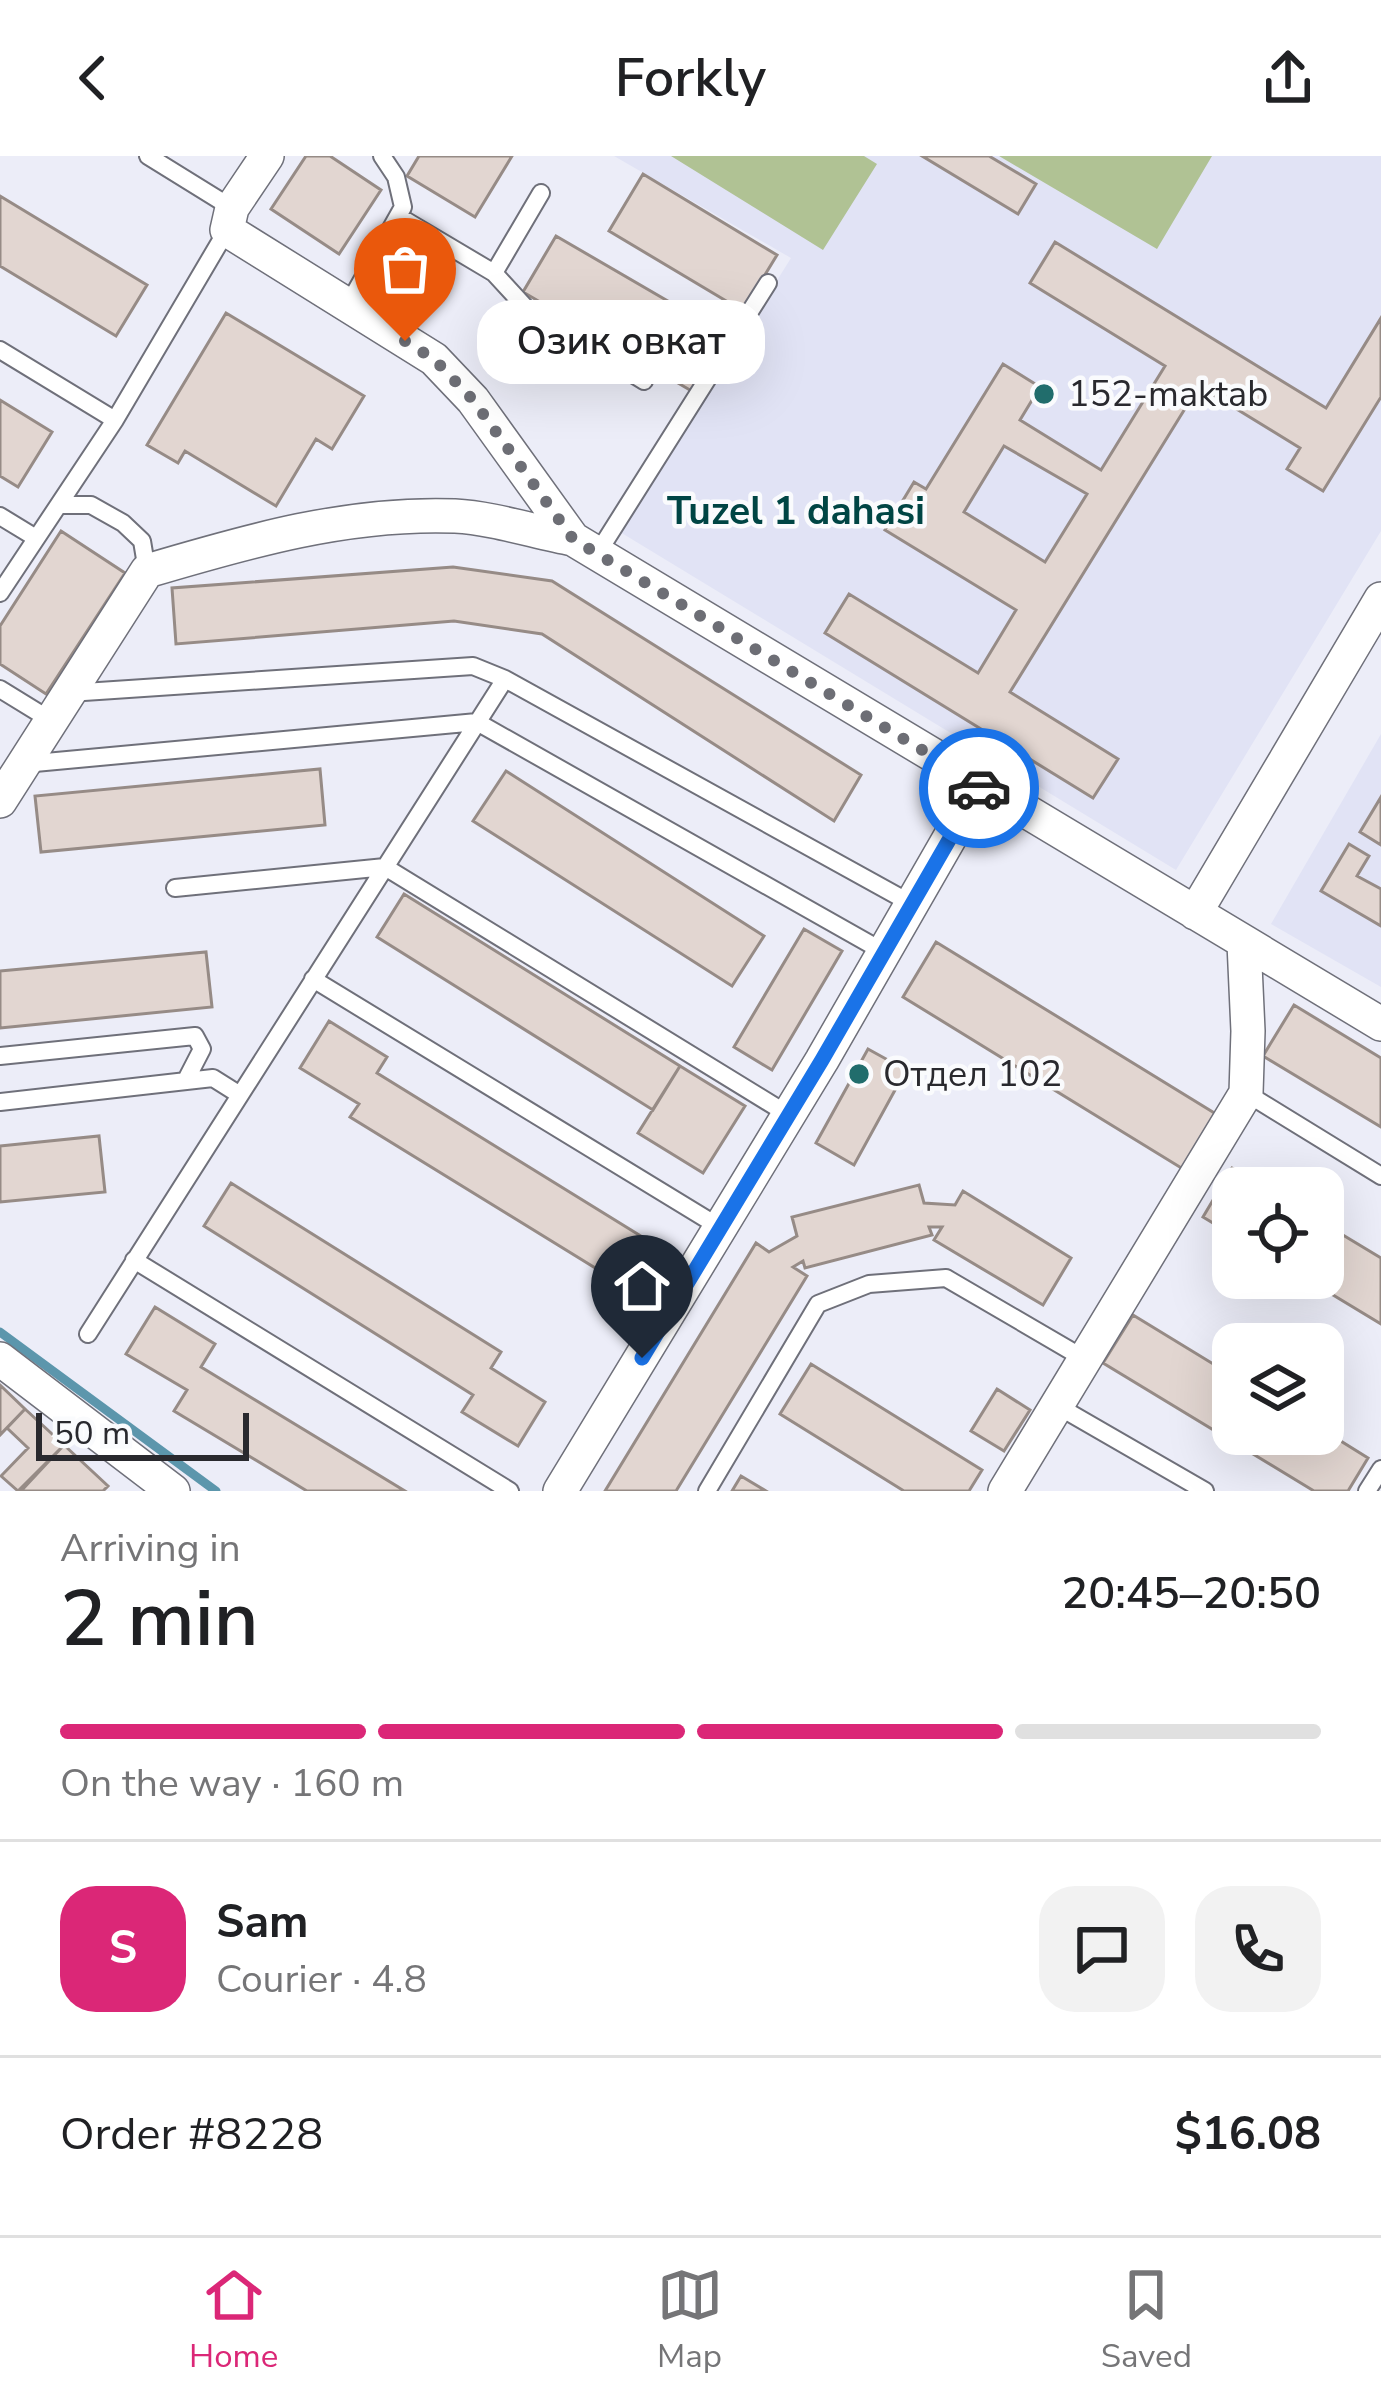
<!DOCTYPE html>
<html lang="en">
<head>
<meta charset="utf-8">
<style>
  body { margin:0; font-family:"Nunito Sans",sans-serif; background:#f2f2f2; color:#202124; height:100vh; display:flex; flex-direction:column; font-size:45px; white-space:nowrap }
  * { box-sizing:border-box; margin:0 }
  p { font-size:39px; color:#757577 }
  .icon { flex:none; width:66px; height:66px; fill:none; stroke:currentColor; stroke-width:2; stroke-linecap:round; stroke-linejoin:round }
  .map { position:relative; height:1335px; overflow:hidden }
  .panel { display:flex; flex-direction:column; background:#fff; flex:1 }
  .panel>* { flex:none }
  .tools { position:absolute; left:1212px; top:1011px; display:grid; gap:24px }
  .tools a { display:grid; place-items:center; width:132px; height:132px; border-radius:24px; background:#fff; box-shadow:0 12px 48px #0002; font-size:60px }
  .scale { position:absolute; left:36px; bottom:30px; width:213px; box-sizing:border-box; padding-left:12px; border:6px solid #29292e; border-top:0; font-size:33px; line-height:42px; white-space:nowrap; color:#29292e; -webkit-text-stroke:9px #fafbfd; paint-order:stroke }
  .pin { position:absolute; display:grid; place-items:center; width:102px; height:102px; color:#fff; margin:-123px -51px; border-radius:50% 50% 50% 0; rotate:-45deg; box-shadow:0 0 12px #0007 }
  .pin .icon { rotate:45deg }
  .courier { position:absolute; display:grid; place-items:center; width:120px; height:120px; margin:-60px; border:9px solid #1a73e8; border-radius:50%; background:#fff; color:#222; box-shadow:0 3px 15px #0007 }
  .bubble { position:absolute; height:84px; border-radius:36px; background:#fff; box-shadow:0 12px 48px #0002; font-size:39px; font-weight:600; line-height:84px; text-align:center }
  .summary em { font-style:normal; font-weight:600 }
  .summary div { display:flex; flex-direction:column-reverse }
  .summary { display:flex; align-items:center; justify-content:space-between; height:204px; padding:0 60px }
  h1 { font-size:78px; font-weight:600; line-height:90px }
  .bar { display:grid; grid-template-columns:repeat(4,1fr); gap:18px 12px; align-content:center; height:144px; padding:0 60px }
  .bar i { height:15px; border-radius:9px; background:#e0e0e0 }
  .bar .on { background:#db2777 }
  .bar p { grid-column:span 4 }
  .line { display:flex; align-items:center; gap:30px; padding:0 60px; border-top:3px solid #e0e0e0 }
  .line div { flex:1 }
  .round { display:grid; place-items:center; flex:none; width:126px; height:126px; border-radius:36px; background:#f2f2f2 }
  header { display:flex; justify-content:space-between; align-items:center; height:156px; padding:0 60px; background:#fff; font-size:54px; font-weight:600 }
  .tab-bar { display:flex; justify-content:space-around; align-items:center; height:168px; border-top:3px solid #e0e0e0; background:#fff; font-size:33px; color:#757577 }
  .tab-bar a { display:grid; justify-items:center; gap:6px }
  .tab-bar .on { color:#db2777 }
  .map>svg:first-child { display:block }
  .built { fill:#e1e3f5 }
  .green { fill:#b0c294 }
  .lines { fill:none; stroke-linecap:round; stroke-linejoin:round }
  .stream { stroke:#5c96ac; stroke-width:9 }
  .building { fill:#e2d6d1; stroke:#968b86; stroke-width:3; fill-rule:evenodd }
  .service-casing { stroke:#6f707a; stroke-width:20 }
  .minor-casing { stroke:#6f707a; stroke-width:36 }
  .service { stroke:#fff; stroke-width:16 }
  .minor { stroke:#fff; stroke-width:33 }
  .done { stroke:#6d6e75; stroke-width:12; stroke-dasharray:0 21.6 }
  .route { stroke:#1a73e8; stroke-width:15 }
  .poi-dot { fill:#216d6c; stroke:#fafbfd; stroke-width:4.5 }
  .labels { text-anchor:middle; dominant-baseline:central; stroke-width:9; stroke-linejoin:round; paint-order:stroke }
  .poi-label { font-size:36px; fill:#29292e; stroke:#fafbfd; text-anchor:start }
  .neighbourhood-label { font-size:39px; font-weight:bold; fill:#004544; stroke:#fafbfd }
</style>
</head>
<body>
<header><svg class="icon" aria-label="back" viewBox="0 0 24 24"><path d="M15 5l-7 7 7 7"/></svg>Forkly<svg class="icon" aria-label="share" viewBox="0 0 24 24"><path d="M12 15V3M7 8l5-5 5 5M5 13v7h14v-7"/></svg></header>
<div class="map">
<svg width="1381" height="1335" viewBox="0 0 1381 1335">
  <rect width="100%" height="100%" fill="#ecedf8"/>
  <path class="built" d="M614,0H1381V375L1176,714L620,376L791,102Z
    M1381,578V831L1271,768Z"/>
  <path class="green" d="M671,0H864L877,8L823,94Z
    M999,0H1212L1157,93Z"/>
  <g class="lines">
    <path class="stream" d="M0,1176L216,1335"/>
  </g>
  <path class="building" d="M306,0H330L381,34L339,98L271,53Z
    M419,0H512L475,61L407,20Z
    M922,0H989L1036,28L1018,58Z
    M643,18L777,99L743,155L609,75Z
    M0,40L147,129L116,180L0,110Z
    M556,80L728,180L695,237L523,136Z
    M1055,86L1326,252L1381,162V241L1323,335L1287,313L1300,292L1199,230L1010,536L1118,603L1093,642L825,477L849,438L978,517L1016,454L885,374L914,326L926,333L1003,208L1040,231L1020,264L1101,314L1165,210L1030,127ZM1004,290L1087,338L1045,406L964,356Z
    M226,157L364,240L332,293L316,283L276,350L185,295L178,307L147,289Z
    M0,244L52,276L18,331L0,320Z
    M61,375L125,417L46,538L0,508V470Z
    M453,411L552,425L861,619L834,665L542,478L454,465L176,488L172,432Z
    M320,613L325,669L41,696L35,640Z
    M506,615L764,780L732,830L473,665Z
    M1381,641V689L1360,676Z
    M1349,688L1369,700L1357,720L1381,733V770L1321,735Z
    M404,738L680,910L653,954L377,781Z
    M804,773L842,795L772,914L734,891Z
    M936,786L1216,958L1183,1013L903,841Z
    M206,796L212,851L0,872V815Z
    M1294,849L1381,902V971L1263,900Z
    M329,865L387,901L377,917L644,1082L618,1126L350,961L359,948L300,912Z
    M868,893L906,914L854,1009L816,987Z
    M680,910L745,950L703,1017L638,977Z
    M99,980L105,1036L0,1046V990Z
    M1232,1012L1265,1032H1233V1079L1203,1061Z
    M231,1027L501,1196L491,1212L545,1246L518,1290L462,1256L473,1239L204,1070Z
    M919,1029L924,1047L955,1049L963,1035L1071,1102L1043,1149L934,1084L942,1071H929L932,1079L805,1112L803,1105L793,1111L807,1120L676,1335H605L756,1087L769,1096L797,1080L792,1061Z
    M1323,1067L1381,1102V1168L1305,1122H1323Z
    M155,1151L215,1188L201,1211L405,1335H307L174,1255L187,1234L126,1198Z
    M1133,1159L1233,1220V1278H1323V1274L1368,1302L1348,1335H1314L1103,1207Z
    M811,1208L982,1314L969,1335H904L780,1258Z
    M0,1229L25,1253L0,1279Z
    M997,1233L1030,1254L1004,1295L971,1275Z
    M25,1253L64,1289L18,1335L1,1320L28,1292L7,1272Z
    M64,1289L108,1330L103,1335H21Z
    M741,1320L766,1335H732Z"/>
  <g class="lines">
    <defs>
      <path id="service" d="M148,0L232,52
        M398,60L494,117L526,152L644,225
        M494,117L541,37
        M348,149L403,51L396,21L382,0
        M0,194L115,264
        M59,349H91L123,367L142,385L147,415
        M0,360L36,382
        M597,398L768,127
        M0,437L115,264L227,74
        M0,533L52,565
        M69,537L473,510L505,523L912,748
        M24,608L477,566L884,796
        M175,732L385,711L789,959
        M313,823L721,1072
        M0,900L195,880L202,893L186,924
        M1246,937L1381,1020
        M0,946L213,922L240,939
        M134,1104L510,1335
        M88,1178L505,523
        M1056,1249L1205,1335
        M707,1335L818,1148L869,1128L946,1122L1083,1202
        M1367,1335L1381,1313"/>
      <path id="minor" d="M267,0L232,52L227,74L434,203L473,244L573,383
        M0,645L147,415C248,385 348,356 455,360C493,362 535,376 573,383L1381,868
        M1195,757L1381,443
        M0,1203L173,1335
        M560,1335L822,904L980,629
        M1005,1335L1246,937L1248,875L1244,787"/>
    </defs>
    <use href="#service" class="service-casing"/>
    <use href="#minor" class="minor-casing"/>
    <use href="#service" class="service"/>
    <use href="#minor" class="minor"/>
  </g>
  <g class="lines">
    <path class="done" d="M405,185L434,203L473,244L573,383L980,629L979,632"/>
    <path class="route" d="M642,1202L822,904L979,632"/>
  </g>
  <g class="poi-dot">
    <circle cx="1044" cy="238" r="12"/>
    <circle cx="859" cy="918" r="12"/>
  </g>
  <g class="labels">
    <g class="poi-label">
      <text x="1068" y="238">152-maktab</text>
      <text x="883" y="918">Отдел 102</text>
    </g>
    <g class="neighbourhood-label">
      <text x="796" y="355">Tuzel 1 dahasi</text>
    </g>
  </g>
</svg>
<div class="tools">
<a><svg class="icon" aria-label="locate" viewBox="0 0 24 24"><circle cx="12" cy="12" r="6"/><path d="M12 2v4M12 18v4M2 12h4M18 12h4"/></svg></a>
<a><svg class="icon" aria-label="layers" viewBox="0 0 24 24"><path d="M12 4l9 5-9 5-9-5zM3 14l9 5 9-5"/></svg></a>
</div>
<div class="scale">50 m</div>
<div class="pin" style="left:405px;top:185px;background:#ea580c"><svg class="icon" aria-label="bag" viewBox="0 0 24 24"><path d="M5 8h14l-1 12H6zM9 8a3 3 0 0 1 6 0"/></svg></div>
<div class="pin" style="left:642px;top:1202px;background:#1f2937"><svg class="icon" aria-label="home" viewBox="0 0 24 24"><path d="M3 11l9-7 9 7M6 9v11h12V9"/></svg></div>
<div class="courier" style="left:979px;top:632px"><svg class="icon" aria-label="car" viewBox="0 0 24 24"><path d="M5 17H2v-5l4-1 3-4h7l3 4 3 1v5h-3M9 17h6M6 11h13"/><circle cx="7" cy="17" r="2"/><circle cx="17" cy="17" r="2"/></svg></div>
<div class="bubble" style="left:477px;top:144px;width:288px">Озик овкат</div>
</div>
<section class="panel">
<div class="summary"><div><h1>2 min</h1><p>Arriving in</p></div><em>20:45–20:50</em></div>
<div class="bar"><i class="on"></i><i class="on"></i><i class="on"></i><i></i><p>On the way · 160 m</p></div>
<div class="line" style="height:216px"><b class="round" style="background:#db2777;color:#fff">S</b><div><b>Sam</b><p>Courier · 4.8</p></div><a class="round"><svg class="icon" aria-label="chat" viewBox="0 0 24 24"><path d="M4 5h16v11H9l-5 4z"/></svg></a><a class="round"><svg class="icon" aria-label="phone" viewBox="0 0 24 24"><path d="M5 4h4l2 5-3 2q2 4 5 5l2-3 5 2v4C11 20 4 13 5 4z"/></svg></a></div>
<div class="line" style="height:156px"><div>Order #8228</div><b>$16.08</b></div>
</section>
<nav class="tab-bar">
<a class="on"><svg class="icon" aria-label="home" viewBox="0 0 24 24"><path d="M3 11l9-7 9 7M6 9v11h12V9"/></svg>Home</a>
<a><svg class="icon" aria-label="map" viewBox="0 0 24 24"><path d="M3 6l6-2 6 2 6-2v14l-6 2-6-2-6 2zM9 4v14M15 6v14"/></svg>Map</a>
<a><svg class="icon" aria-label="saved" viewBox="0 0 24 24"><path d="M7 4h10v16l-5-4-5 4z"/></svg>Saved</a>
</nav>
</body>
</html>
